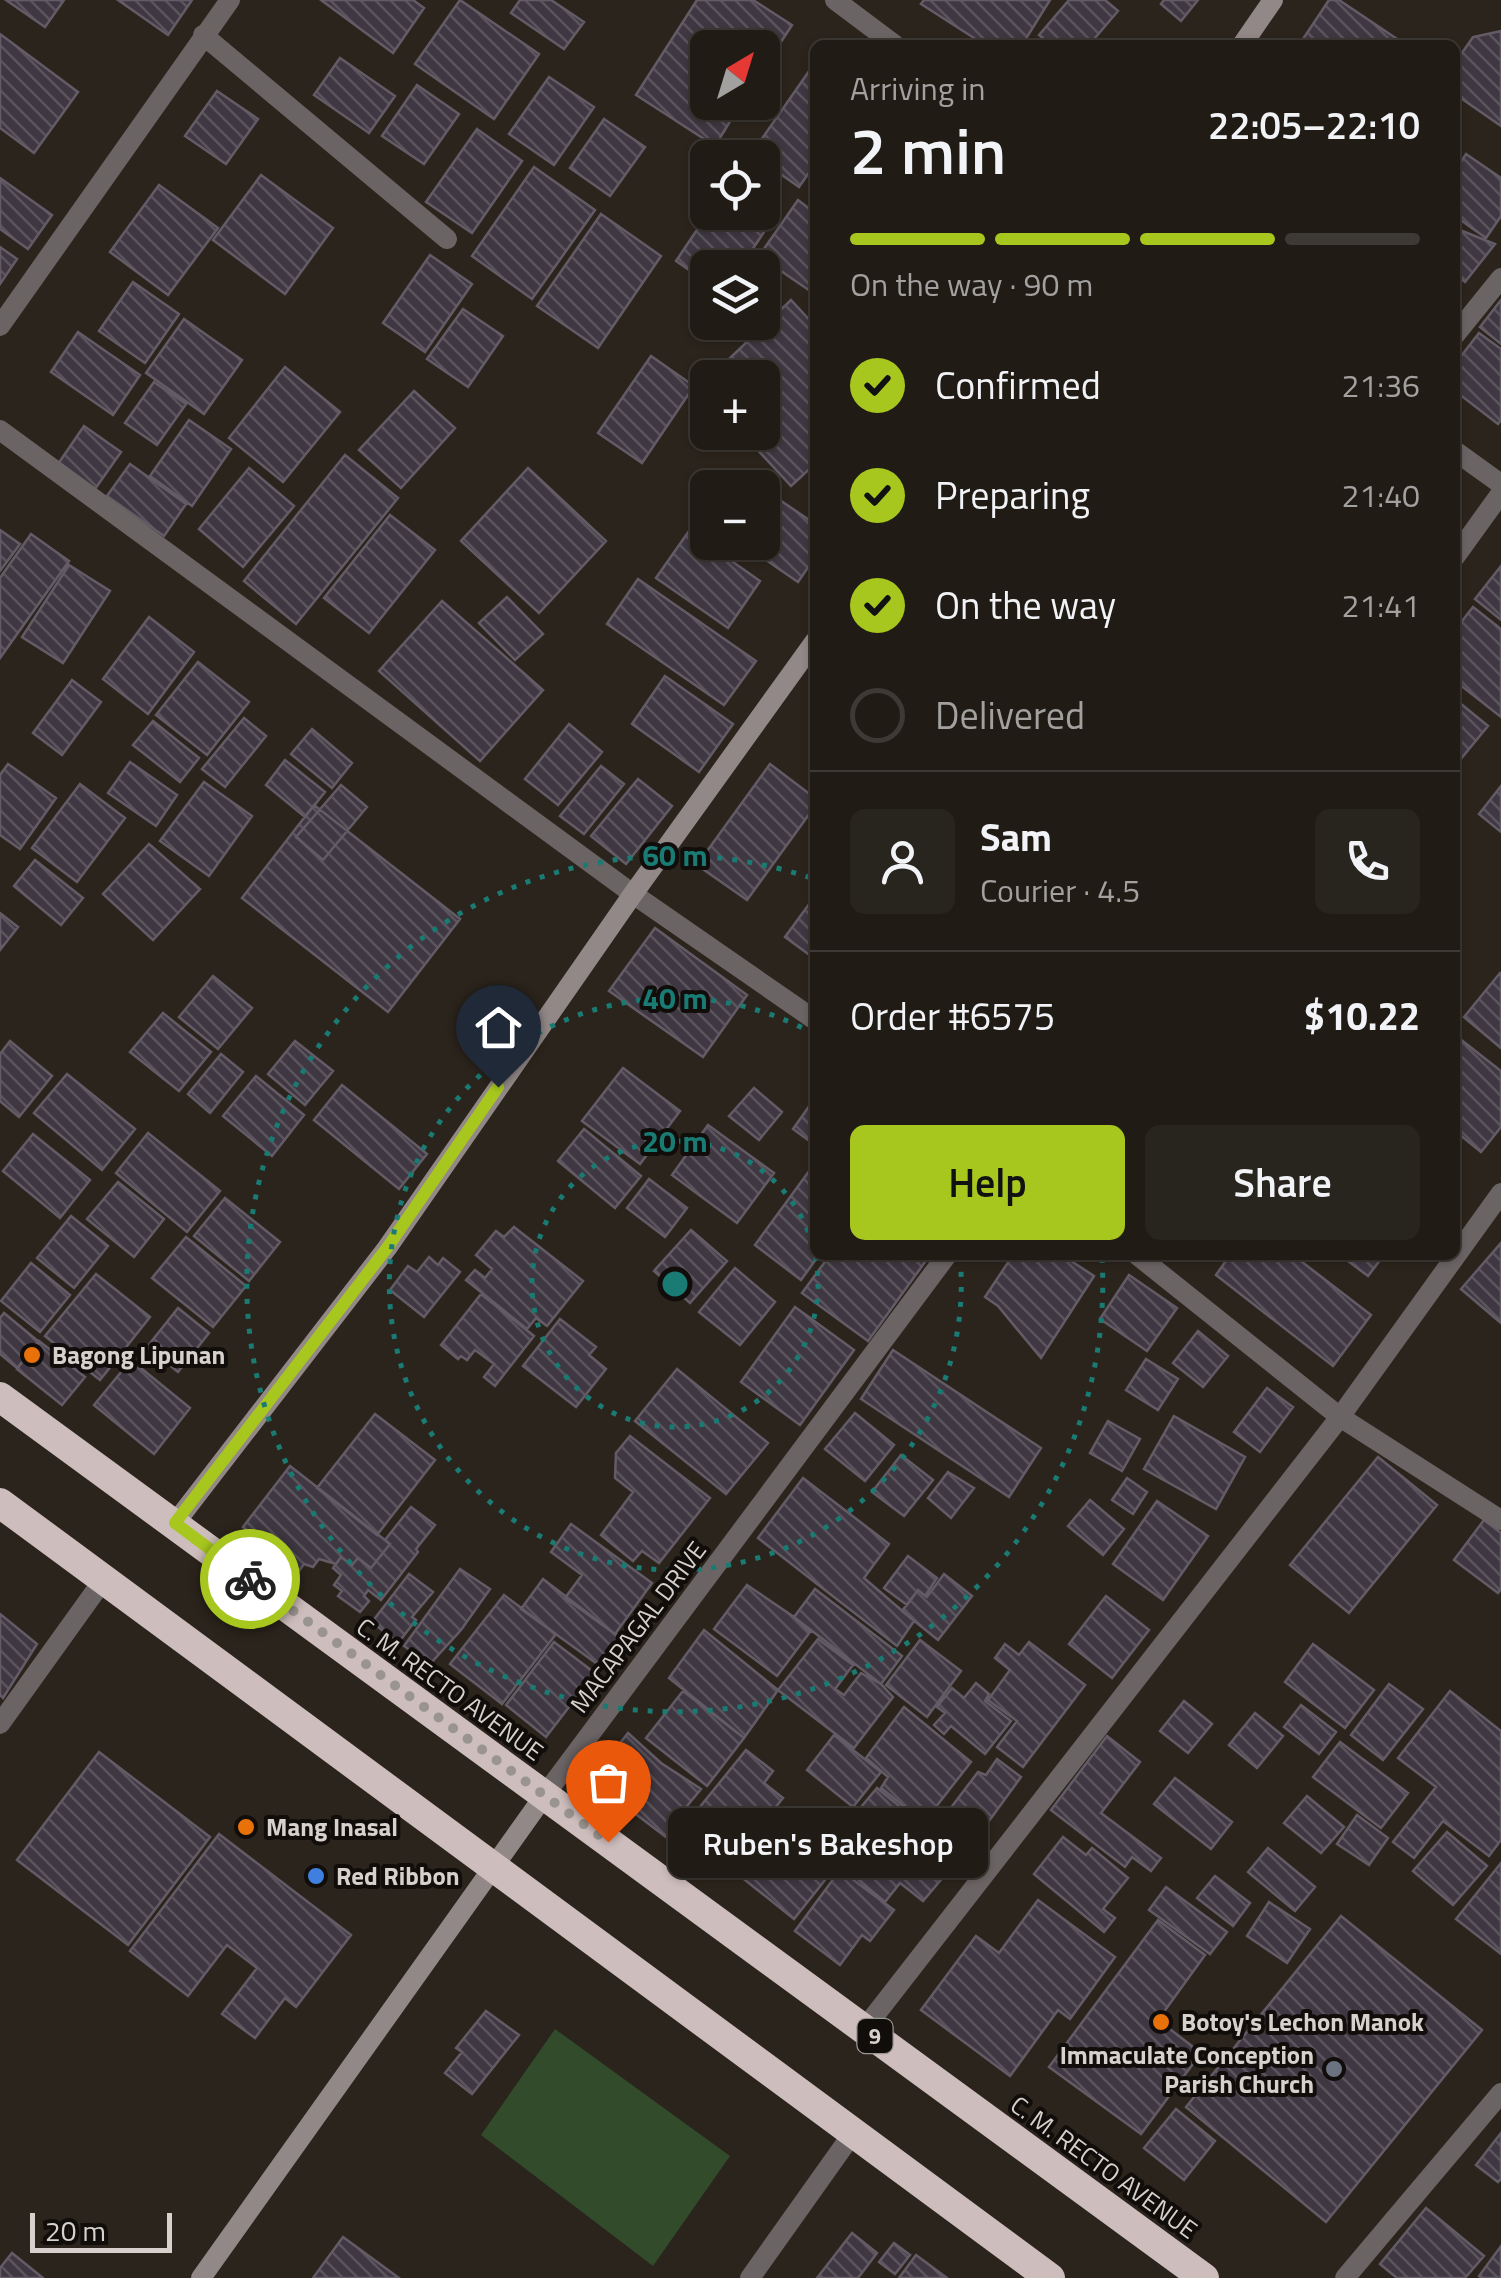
<!DOCTYPE html>
<html lang="en">
<head>
<meta charset="utf-8">
<style>
  body { margin:0; font-family:"Titillium Web",sans-serif; background:#28241e; color:#f1f3f6; height:100vh; display:flex; flex-direction:column; font-size:38px; white-space:nowrap }
  * { box-sizing:border-box; margin:0 }
  p { font-size:32px; color:#a2a1a0 }
  .icon { flex:none; width:55px; height:55px; fill:none; stroke:currentColor; stroke-width:2; stroke-linecap:round; stroke-linejoin:round }
  .map { position:relative; flex:1; overflow:hidden }
  .panel { position:absolute; left:810px; top:40px; width:650px; height:1220px; display:flex; flex-direction:column; background:#201b15; border-radius:15px; box-shadow:0 2px 8px #0004,0 0 0 2px #3d3934 }
  .panel>* { flex:none }
  .needle { width:65px; rotate:38deg }
  .fabs { position:absolute; left:690px; top:30px; display:grid; gap:20px }
  .fabs a { display:grid; place-items:center; width:90px; height:90px; border-radius:15px; background:#201b15; box-shadow:0 2px 8px #0004,0 0 0 2px #3d3934; font-size:50px }
  .scale { position:absolute; left:30px; bottom:25px; width:142px; box-sizing:border-box; padding-left:10px; border:5px solid #d6d1cc; border-top:0; font-size:28px; line-height:35px; white-space:nowrap; color:#d6d1cc; -webkit-text-stroke:8px #110d0a; paint-order:stroke }
  .pin { position:absolute; display:grid; place-items:center; width:85px; height:85px; color:#fff; margin:-102px -42px; border-radius:50% 50% 50% 0; rotate:-45deg; box-shadow:0 0 10px #0007 }
  .pin .icon { rotate:45deg }
  .courier { position:absolute; display:grid; place-items:center; width:100px; height:100px; margin:-50px; border:8px solid #a7c71e; border-radius:50%; background:#fff; color:#222; box-shadow:0 2px 12px #0007 }
  .bubble { position:absolute; height:70px; border-radius:15px; background:#201b15; box-shadow:0 2px 8px #0004,0 0 0 2px #3d3934; font-size:32px; font-weight:600; line-height:70px; text-align:center }
  .overview em { font-style:normal; font-weight:600 }
  .overview div { display:flex; flex-direction:column-reverse }
  .overview { display:flex; align-items:center; justify-content:space-between; height:170px; padding:0 40px }
  h1 { font-size:65px; font-weight:600; line-height:75px }
  .bar { display:grid; grid-template-columns:repeat(4,1fr); gap:15px 10px; align-content:center; height:120px; padding:0 40px }
  .bar i { height:12px; border-radius:8px; background:#3d3934 }
  .bar .selected { background:#a7c71e }
  .bar p { grid-column:span 4 }
  .line { display:flex; align-items:center; gap:25px; padding:0 40px; border-top:2px solid #3d3934 }
  .line div { flex:1 }
  .round { display:grid; place-items:center; flex:none; width:105px; height:105px; border-radius:15px; background:#28241e }
  ol { padding:0 40px; list-style:none }
  li { display:flex; align-items:center; gap:30px; height:110px }
  li p { margin-inline-start:auto }
  li .icon { padding:10px; border-radius:50%; background:#a7c71e; color:#111; stroke-width:4 }
  li:last-child { color:#a2a1a0 }
  li i { width:55px; height:55px; border:5px solid #3d3934; border-radius:50% }
  .button { display:flex; gap:20px; margin-top:auto; padding:20px 40px }
  .button a { flex:1; height:115px; border-radius:15px; background:#a7c71e; color:#111; font-size:40px; font-weight:600; line-height:115px; text-align:center }
  .button a+a { background:#28241e; color:#f1f3f6 }
  .map>svg:first-child { display:block }
  .green { fill:#314b2b }
  .building { fill:url(#building-back-hatch); stroke:#635c66; stroke-width:2.5 }
  .lines { fill:none; stroke-linecap:round; stroke-linejoin:round }
  .lane { stroke:#6b6464; stroke-width:20 }
  .street { stroke:#6b6464; stroke-width:20 }
  .secondary { stroke:#928888; stroke-width:20 }
  .highway { stroke:#cdbdbc; stroke-width:30 }
  .done { stroke:#9a948e; stroke-width:10; stroke-dasharray:0 18 }
  .route { stroke:#a7c71e; stroke-width:12 }
  .ring { fill:none; stroke:#197b73; stroke-width:5; stroke-dasharray:5 10 }
  .food-dot { fill:#e8710a; stroke:#110d0a; stroke-width:4 }
  .shop-dot { fill:#3f7fe0; stroke:#110d0a; stroke-width:4 }
  .worship-dot { fill:#6b7280; stroke:#110d0a; stroke-width:4 }
  .labels { text-anchor:middle; dominant-baseline:central; stroke-width:8; stroke-linejoin:round; paint-order:stroke }
  .shield { fill:#110d0a; stroke:#9b9692; stroke-width:2.5 }
  .shield-label { font-size:22px; font-weight:bold; fill:#d6d1cc }
  .poi-label { font-size:25px; font-weight:bold; fill:#d6d1cc; stroke:#110d0a; text-anchor:start }
  .street-label { font-size:25px; fill:#d6d1cc; stroke:#110d0a }
  .centre { fill:#197b73; stroke:#110d0a; stroke-width:5 }
  .ring-label { font-size:30px; text-anchor:middle; font-weight:bold; fill:#197b73; stroke:#110d0a; stroke-width:8; stroke-linejoin:round; paint-order:stroke }
</style>
</head>
<body>
<div class="map">
<svg width="1501" height="2278" viewBox="0 0 1501 2278">
  <defs>
    <pattern id="building-back-hatch" width="6" height="6" patternUnits="userSpaceOnUse" patternTransform="scale(2.5)"><rect width="6" height="6" fill="#3f3842"/><path d="M-1 5l2 2M0 0l6 6M5-1l2 2" fill="none" stroke="#5a545c"/></pattern>
  </defs>
  <rect width="100%" height="100%" fill="#2b241c"/>
  <path class="green" d="M555,2029L730,2156L653,2266L481,2135Z"/>
  <path class="building" d="M6,0H64L45,27Z
    M118,0H192L168,35Z
    M321,0H413L424,8L393,53Z
    M460,0L539,54L494,119L415,64Z
    M520,0H551L584,22L564,49L511,13Z
    M697,0H753L792,25L762,71V48H708V102H742L715,146L636,95Z
    M924,0H1050L1022,45H985L921,4Z
    M1069,0H1105L1118,11L1089,45H1051L1039,35Z
    M1164,0H1198L1181,21L1161,4Z
    M1329,0H1339L1406,45H1299Z
    M1501,31V126L1455,94V63L1473,37Z
    M0,34L78,92L34,153L0,128Z
    M340,58L395,96L369,133L314,95Z
    M814,64L815,164L799,187L762,161V158L752,153Z
    M549,77L594,107L554,165L509,134Z
    M417,85L459,114L424,164L382,136Z
    M217,91L258,119L226,164L185,136Z
    M604,119L645,147L610,196L570,168Z
    M477,129L522,161L472,233L426,202Z
    M1466,154L1501,178V216L1486,238L1455,216V171Z
    M534,167L595,210L532,299L472,256Z
    M261,175L333,228L285,294L213,240Z
    M0,178L52,215L28,249L0,229Z
    M159,185L218,228L168,295L110,252Z
    M798,200L815,213L813,293L759,256Z
    M709,212H762L772,220L740,268H708V283L676,261Z
    M601,214L661,256L598,348L537,306Z
    M1455,228L1495,244L1465,282L1455,274Z
    M0,247L17,259L0,284Z
    M430,255L472,284L425,352L383,323Z
    M133,282L179,314L145,363L99,331Z
    M791,300L815,326V464L791,486L741,432H762V378H709Z
    M1501,300V344L1480,327Z
    M463,309L503,336L468,387L427,359Z
    M184,319L242,360L204,414L146,373Z
    M78,332L140,375L113,415L51,372Z
    M1479,333L1501,349V420L1498,424L1455,391V364Z
    M651,356L694,386L642,463L598,433Z
    M285,367L340,412L283,482L229,438Z
    M154,382L186,404L157,445L125,423Z
    M414,391L455,428L401,488L359,450Z
    M189,420L231,449L192,506L150,476Z
    M84,426L121,452L95,489L58,464Z
    M345,455L398,498L296,624L244,581Z
    M130,464L186,504L164,536L107,496Z
    M249,468L294,506L243,567L199,529Z
    M528,468L606,541L539,613L461,541Z
    M771,494L815,524V557L798,582L740,542H762V506Z
    M390,515L435,550L369,633L324,598Z
    M0,530L20,544L0,571Z
    M689,531L760,581L728,628L656,578Z
    M31,534L69,561L0,658V578Z
    M69,565L110,591L63,663L22,637Z
    M1501,566V620L1475,599Z
    M638,579L756,661L724,705L607,624Z
    M507,597L543,634L515,660L479,623Z
    M442,601L543,690L480,761L379,671Z
    M1473,607L1501,629V717L1455,681V630Z
    M149,617L194,652L148,714L103,679Z
    M198,662L249,702L207,755L156,715Z
    M665,676L733,724L699,772L632,724Z
    M72,680L101,702L62,755L33,733Z
    M1455,699L1488,726L1455,766Z
    M244,718L266,736L225,787L202,769Z
    M153,721L199,758L180,782L133,745Z
    M569,724L602,752L558,805L525,779Z
    M312,729L352,763L332,788L291,754Z
    M285,760L325,792L305,817L266,785Z
    M130,762L177,795L156,826L108,793Z
    M8,764L56,798L20,849L0,835V775Z
    M770,764L815,798V806L747,900L697,865Z
    M601,766L624,784L584,834L560,816Z
    M638,779L672,806L626,864L591,836Z
    M204,782L252,816L209,876L160,841Z
    M80,784L125,818L77,882L32,848Z
    M341,785L367,807L323,860L296,837Z
    M1501,786V832L1479,814Z
    M314,805L460,919L388,1012L242,898Z
    M149,844L200,889L153,940L103,894Z
    M35,860L83,898L61,925L14,886Z
    M815,896V959L785,937Z
    M0,913L18,927L0,950Z
    M655,928L747,995L703,1057L609,991Z
    M1500,973L1501,974V1048L1464,1017Z
    M213,976L252,1008L218,1049L179,1017Z
    M163,1013L211,1052L179,1091L130,1052Z
    M1455,1035L1501,1071V1127L1481,1152L1455,1131Z
    M10,1041L52,1076L19,1117L0,1101V1054Z
    M295,1041L333,1071L305,1105L268,1074Z
    M221,1054L243,1072L210,1113L188,1094Z
    M623,1068L680,1111L640,1164L582,1121Z
    M67,1074L135,1129L102,1170L34,1113Z
    M256,1076L304,1115L272,1156L223,1116Z
    M342,1085L427,1154L399,1189L314,1120Z
    M754,1088L782,1112L759,1140L729,1116Z
    M815,1098V1145L793,1129Z
    M708,1125L774,1173L737,1223L672,1175Z
    M584,1129L641,1176L615,1208L558,1161Z
    M148,1133L220,1191L187,1232L116,1173Z
    M33,1134L90,1180L60,1218L3,1171Z
    M815,1163V1255H819L801,1280L755,1245Z
    M649,1179L687,1208L665,1237L627,1208Z
    M118,1182L164,1219L134,1257L87,1219Z
    M225,1198L280,1242L249,1281L194,1236Z
    M71,1216L108,1246L74,1288L37,1258Z
    M514,1227L583,1281L547,1326L536,1318L527,1329L466,1280L475,1270L485,1278L492,1269L476,1255L496,1231L504,1237Z
    M691,1230L727,1261L690,1303L654,1271Z
    M186,1237L246,1286L213,1327L152,1278Z
    M1501,1243V1323L1461,1289Z
    M830,1255H930L868,1341L802,1293Z
    M1013,1255H1062L1094,1276L1041,1358L998,1306L985,1297Z
    M1230,1255H1293L1371,1315L1333,1366L1216,1275Z
    M1340,1255H1384L1368,1276Z
    M429,1257L438,1265L443,1258L460,1272L424,1317L390,1290L408,1266L417,1272Z
    M31,1263L70,1295L40,1332L1,1301Z
    M735,1268L775,1302L740,1345L699,1312Z
    M96,1274L150,1317L100,1380L45,1336Z
    M1129,1275L1177,1308L1147,1351L1100,1319Z
    M481,1294L534,1336L495,1386L484,1377L494,1364L475,1350L467,1360L461,1356L458,1359L441,1345Z
    M795,1307L854,1350L800,1425L741,1382Z
    M178,1308L209,1333L178,1372L147,1347Z
    M4,1313L39,1342L17,1368L0,1354V1318Z
    M560,1319L596,1347L589,1355L606,1369L576,1407L523,1366Z
    M1198,1331L1228,1356L1203,1387L1173,1363Z
    M39,1341L85,1377L62,1405L17,1369Z
    M893,1350L1041,1448L1009,1497L861,1399Z
    M1146,1359L1178,1379L1158,1410L1126,1390Z
    M131,1360L190,1408L154,1454L94,1405Z
    M677,1369L768,1443L726,1494L635,1421Z
    M1267,1388L1293,1407L1260,1452L1234,1432Z
    M855,1413L894,1445L865,1481L825,1449Z
    M375,1414L435,1460L377,1535L317,1488Z
    M1174,1416L1245,1457L1216,1509L1144,1469Z
    M1108,1421L1140,1439L1122,1471L1090,1453Z
    M630,1436L710,1498L659,1563L642,1551L633,1561L601,1535L633,1492L615,1478L616,1453Z
    M901,1455L933,1480L904,1516L872,1492Z
    M1378,1457L1437,1505L1349,1613L1290,1565Z
    M290,1466L390,1544L371,1568L358,1558L352,1565L341,1557L336,1564L319,1559L313,1567L304,1564L299,1571L243,1527Z
    M948,1472L974,1488L951,1518L928,1498Z
    M803,1478L889,1544L864,1578L914,1621L897,1646L758,1538Z
    M1127,1478L1147,1492L1133,1514L1112,1500Z
    M1090,1500L1124,1529L1103,1555L1068,1526Z
    M1157,1501L1208,1536L1163,1600L1113,1564Z
    M411,1507L435,1525L416,1549L418,1552L381,1600L368,1590L364,1596L369,1601L360,1612L338,1596L342,1591L334,1585L341,1575L333,1568L341,1557L352,1565L358,1558L371,1568L390,1544L385,1540Z
    M1484,1520L1501,1533V1589L1498,1593L1454,1560Z
    M571,1524L652,1583L615,1634L565,1598L582,1575L551,1552Z
    M908,1556L937,1578L925,1596L918,1590L907,1605L884,1588Z
    M460,1569L490,1589L461,1630L430,1664L404,1646Z
    M409,1574L433,1592L412,1617L416,1620L398,1643L372,1622Z
    M944,1574L972,1596L938,1640L902,1611L918,1590L927,1597Z
    M543,1579L615,1634L621,1635L600,1666L521,1609Z
    M747,1585L794,1617L810,1632L777,1676L714,1629Z
    M815,1589L902,1656L881,1684L794,1617Z
    M504,1595L556,1634L502,1704L450,1664Z
    M1106,1596L1149,1630L1112,1678L1069,1644Z
    M0,1614L37,1644L3,1698L0,1695Z
    M704,1630L778,1690L744,1738L669,1678Z
    M818,1639L853,1665L835,1689L844,1695L861,1673L881,1684L893,1697L854,1748L778,1690Z
    M920,1640L961,1671L927,1717L886,1685Z
    M554,1642L595,1673L546,1737L506,1705Z
    M1029,1642L1085,1685L1023,1767L997,1747L1017,1721L988,1700L1010,1670L995,1658L1005,1644L1019,1655Z
    M1313,1644L1374,1690L1345,1728L1285,1682Z
    M976,1683L989,1694L985,1701L1011,1721L985,1754L951,1726L944,1734L934,1725L945,1713L937,1707L952,1688L964,1698Z
    M1389,1684L1423,1709L1383,1760L1351,1735Z
    M683,1691L744,1738L707,1786L646,1738Z
    M1450,1691L1501,1731V1840L1489,1856L1443,1821L1414,1858L1393,1842L1436,1787L1398,1758Z
    M1184,1701L1212,1724L1188,1753L1160,1731Z
    M1301,1705L1336,1732L1319,1754L1284,1727Z
    M904,1707L971,1762L924,1822L881,1788L888,1777L866,1758Z
    M1255,1713L1283,1736L1257,1768L1229,1745Z
    M628,1733L661,1763L701,1789L687,1806L706,1820L683,1850L591,1780Z
    M834,1735L881,1772L853,1807L807,1770Z
    M1107,1736L1140,1762L1101,1813L1161,1858L1151,1871L1132,1857L1125,1867L1051,1810Z
    M1340,1742L1408,1793L1381,1828L1313,1777Z
    M746,1750L773,1771L764,1783L783,1798L728,1866L710,1852L728,1830L699,1808Z
    M99,1752L210,1837L128,1945L17,1860Z
    M997,1759L1021,1777L965,1854L934,1830L978,1772L986,1775Z
    M1175,1778L1232,1822L1211,1849L1154,1804Z
    M877,1788L961,1856L923,1901L900,1883L885,1902L837,1862L853,1842L840,1832Z
    M1307,1796L1344,1827L1321,1853L1284,1823Z
    M798,1808L838,1839L822,1860L833,1870L794,1919L735,1872L746,1857L754,1863Z
    M1357,1815L1388,1838L1369,1865L1337,1844Z
    M1447,1832L1487,1866L1453,1905L1413,1871Z
    M219,1834L351,1935L296,2007L285,1998L255,2038L222,2014L257,1968L227,1945L188,1996L130,1951Z
    M1063,1837L1086,1855L1092,1848L1128,1878L1103,1909L1115,1918L1104,1932L1034,1874Z
    M1268,1848L1315,1887L1295,1911L1248,1872Z
    M1501,1863V1954L1456,1919Z
    M840,1870L894,1910L870,1941L862,1935L840,1965L795,1931Z
    M1215,1876L1250,1903L1233,1926L1197,1898Z
    M1166,1887L1227,1932L1210,1954L1149,1910Z
    M1038,1900L1115,1957L1070,2019L1058,2010L1010,2076L921,2010L976,1936L999,1953Z
    M1269,1902L1310,1929L1287,1963L1247,1936Z
    M1341,1916L1482,2030L1326,2222L1186,2107Z
    M1158,1920L1205,1955L1158,2020L1201,2053L1141,2134L1049,2067Z
    M486,2011L519,2035L472,2094L445,2073L462,2052L456,2048Z
    M1176,2109L1215,2141L1184,2180L1144,2148Z
    M1501,2133V2179L1498,2182L1476,2165Z
    M1426,2208L1484,2256L1465,2278H1397L1380,2264Z
    M852,2233L877,2253L858,2278H817Z
    M343,2237L399,2278H313Z
    M894,2243L910,2255L895,2274L879,2262Z
    M1501,2246V2278H1481L1479,2276Z
    M12,2253L43,2278H0V2268Z
    M916,2255L947,2278H899Z"/>
  <g class="lines">
    <path class="lane" d="M1345,2278L1501,2093"/>
    <path class="street" d="M835,0L895,45
      M203,35L447,239
      M0,326L230,0
      M1455,335L1501,278
      M0,430L633,894L815,1020
      M1455,451L1501,484
      M1455,557L1501,493
      M1137,1255L1340,1417L1501,1520
      M0,1724L104,1579
      M544,1796L947,1255
      M865,2028L1340,1417L1501,1193
      M750,2278L853,2133"/>
    <path class="secondary" d="M1242,45L1273,0
      M175,1523L387,1248L633,894L815,641
      M201,2278L544,1796"/>
    <path class="highway" d="M0,1397L1204,2278
      M0,1503L1050,2278"/>
  </g>
  <g class="lines">
    <path class="done" d="M250,1579L608,1842"/>
    <path class="route" d="M250,1579L175,1523L387,1248L498,1087"/>
  </g>
  <g class="ring">
    <circle cx="675" cy="1284" r="143"/>
    <path d="M960 1257A286 286 0 1 1 814 1034"/>
    <path d="M1102 1258A428 428 0 1 1 814 879"/>
  </g>
  <g class="food-dot">
    <circle cx="32" cy="1355" r="10"/>
    <circle cx="246" cy="1827" r="10"/>
    <circle cx="1161" cy="2022" r="10"/>
  </g>
  <circle class="shop-dot" cx="316" cy="1876" r="10"/>
  <circle class="worship-dot" cx="1334" cy="2069" r="10"/>
  <g class="labels">
    <rect class="shield" x="857.5" y="2019" width="35" height="34" rx="8"/>
    <g class="shield-label">
      <text x="875" y="2036">9</text>
    </g>
    <g class="poi-label">
      <text x="52" y="1355">Bagong Lipunan</text>
      <text x="266" y="1827">Mang Inasal</text>
      <text x="336" y="1876">Red Ribbon</text>
      <text x="1181" y="2022">Botoy's Lechon Manok</text>
      <text x="1314" y="2055" text-anchor="end">Immaculate Conception<tspan x="1314" dy="29">Parish Church</tspan></text>
    </g>
    <g class="street-label">
      <text transform="translate(638 1627) rotate(-53)">MACAPAGAL DRIVE</text>
      <text transform="translate(450 1689) rotate(36)">C. M. RECTO AVENUE</text>
      <text transform="translate(1104 2167) rotate(36)">C. M. RECTO AVENUE</text>
    </g>
  </g>
  <circle cx="675" cy="1284" r="15" class="centre"/>
  <g class="ring-label">
    <text x="675" y="866">60 m</text>
    <text x="675" y="1009">40 m</text>
    <text x="675" y="1152">20 m</text>
  </g>
</svg>
<div class="fabs">
<a><svg class="needle" viewBox="-14 -14 28 28"><path d="M0-13l5 13h-10z" fill="#e53935"/><path d="M0 13l5-13h-10z" fill="#a2a1a0"/></svg></a>
<a><svg class="icon" aria-label="locate" viewBox="0 0 24 24"><circle cx="12" cy="12" r="6"/><path d="M12 2v4M12 18v4M2 12h4M18 12h4"/></svg></a>
<a><svg class="icon" aria-label="layers" viewBox="0 0 24 24"><path d="M12 4l9 5-9 5-9-5zM3 14l9 5 9-5"/></svg></a>
<a>+</a>
<a>−</a>
</div>
<div class="scale">20 m</div>
<div class="pin" style="left:608px;top:1842px;background:#ea580c"><svg class="icon" aria-label="bag" viewBox="0 0 24 24"><path d="M5 8h14l-1 12H6zM9 8a3 3 0 0 1 6 0"/></svg></div>
<div class="pin" style="left:498px;top:1087px;background:#1f2937"><svg class="icon" aria-label="home" viewBox="0 0 24 24"><path d="M3 11l9-7 9 7M6 9v11h12V9"/></svg></div>
<div class="courier" style="left:250px;top:1579px"><svg class="icon" aria-label="bike" viewBox="0 0 24 24"><circle cx="6" cy="16" r="4"/><circle cx="18" cy="16" r="4"/><path d="M6 16l4-8h5l3 8M10 8l3 8H6M13 5h3"/></svg></div>
<div class="bubble" style="left:668px;top:1808px;width:320px">Ruben's Bakeshop</div>
<section class="panel">
<div class="overview"><div><h1>2 min</h1><p>Arriving in</p></div><em>22:05–22:10</em></div>
<div class="bar"><i class="selected"></i><i class="selected"></i><i class="selected"></i><i></i><p>On the way · 90 m</p></div>
<ol>
<li><svg class="icon" aria-label="check" viewBox="0 0 24 24"><path d="M5 12l5 5 9-10"/></svg>Confirmed<p>21:36</p></li>
<li><svg class="icon" aria-label="check" viewBox="0 0 24 24"><path d="M5 12l5 5 9-10"/></svg>Preparing<p>21:40</p></li>
<li><svg class="icon" aria-label="check" viewBox="0 0 24 24"><path d="M5 12l5 5 9-10"/></svg>On the way<p>21:41</p></li>
<li><i></i>Delivered</li>
</ol>
<div class="line" style="height:180px"><a class="round"><svg class="icon" aria-label="person" viewBox="0 0 24 24"><circle cx="12" cy="8" r="4"/><path d="M4 21q1-7 8-7t8 7"/></svg></a><div><b>Sam</b><p>Courier · 4.5</p></div><a class="round"><svg class="icon" aria-label="phone" viewBox="0 0 24 24"><path d="M5 4h4l2 5-3 2q2 4 5 5l2-3 5 2v4C11 20 4 13 5 4z"/></svg></a></div>
<div class="line" style="height:130px"><div>Order #6575</div><b>$10.22</b></div>
<div class="button"><a>Help</a><a>Share</a></div>
</section>
</div>
</body>
</html>
